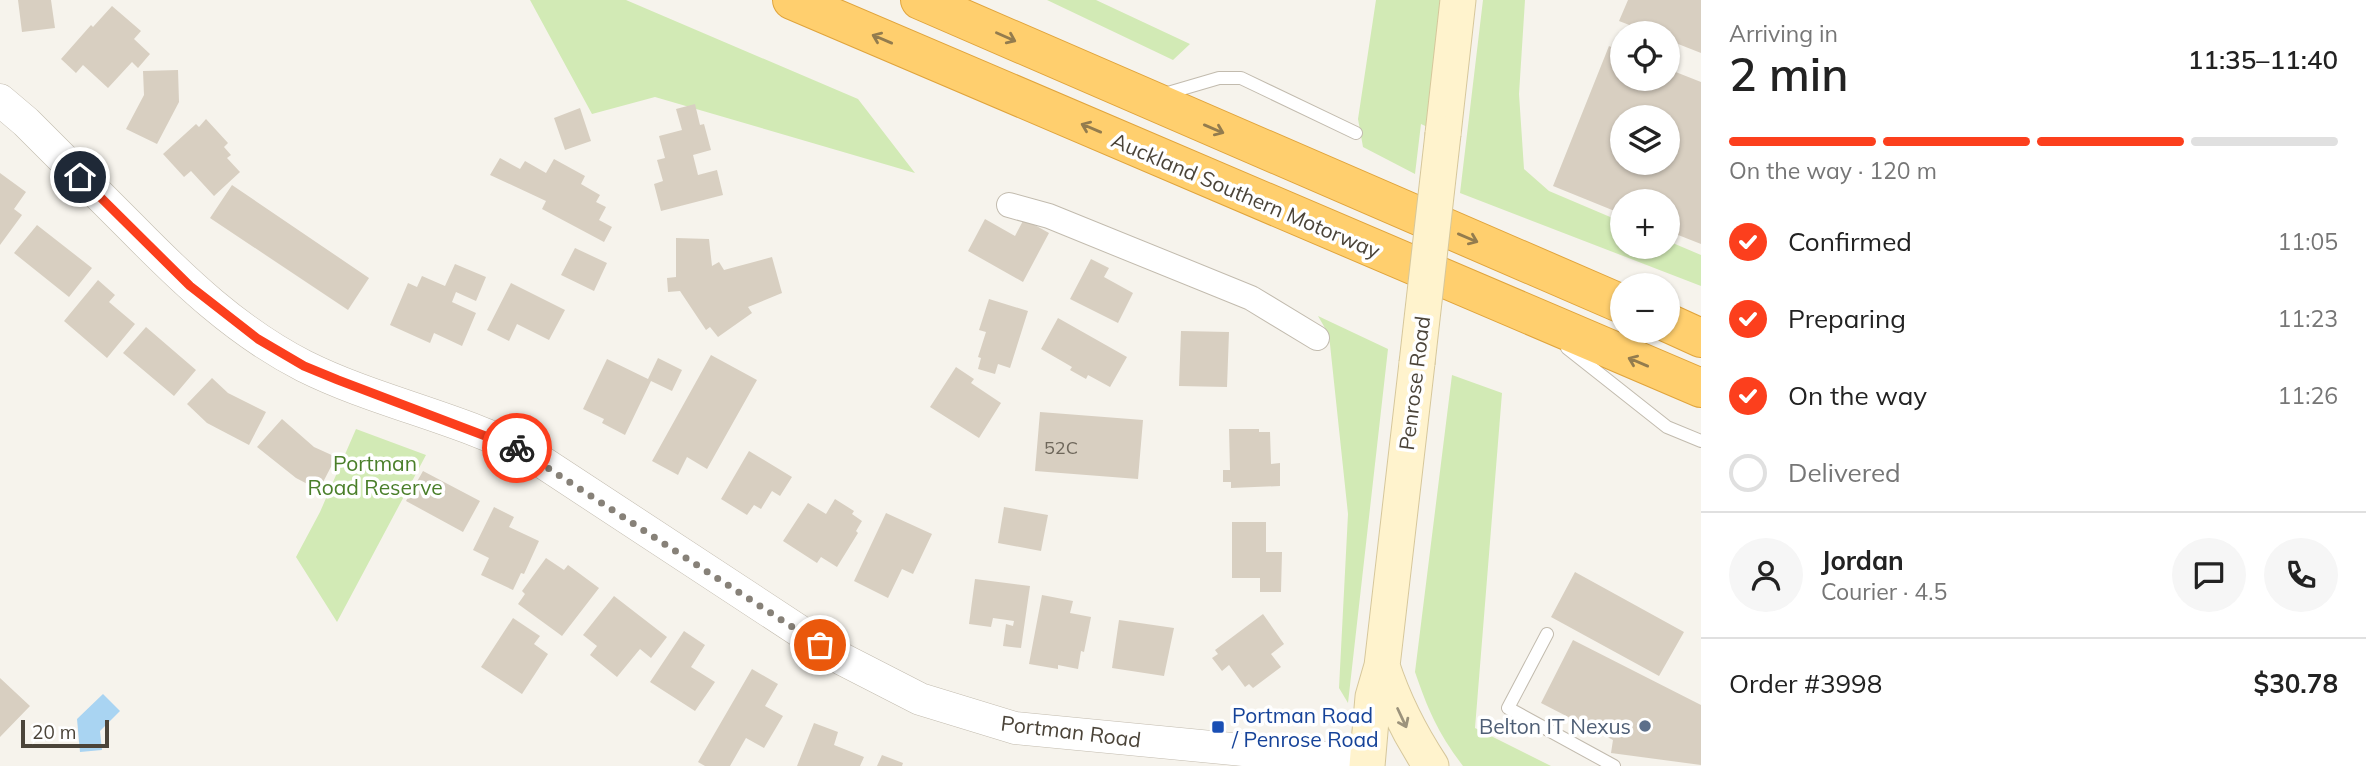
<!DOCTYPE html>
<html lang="en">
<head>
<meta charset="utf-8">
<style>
  body { margin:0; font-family:Mulish,sans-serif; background:#f6f6f6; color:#222; height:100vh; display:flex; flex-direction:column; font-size:26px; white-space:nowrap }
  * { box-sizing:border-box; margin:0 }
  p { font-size:23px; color:#767676 }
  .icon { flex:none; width:38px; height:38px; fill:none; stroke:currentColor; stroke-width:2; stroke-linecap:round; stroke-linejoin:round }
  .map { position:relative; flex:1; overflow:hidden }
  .panel { display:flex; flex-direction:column; background:#fff; width:665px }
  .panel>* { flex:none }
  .fabs { position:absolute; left:1610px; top:21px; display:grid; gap:14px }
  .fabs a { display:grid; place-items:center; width:70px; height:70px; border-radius:50%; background:#fff; box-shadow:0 2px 5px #0004; font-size:35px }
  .scale { position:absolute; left:21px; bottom:18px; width:88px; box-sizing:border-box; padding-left:7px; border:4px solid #4b4439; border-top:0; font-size:19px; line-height:24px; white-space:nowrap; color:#4b4439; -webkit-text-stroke:5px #fff; paint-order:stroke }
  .pin { position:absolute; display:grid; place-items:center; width:60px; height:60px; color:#fff; margin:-30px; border:4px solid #fff; border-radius:50%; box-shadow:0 2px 7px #0007 }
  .courier { position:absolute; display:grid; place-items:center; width:70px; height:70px; margin:-35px; border:5px solid #fc3f1d; border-radius:50%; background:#fff; color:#222; box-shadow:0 2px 9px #0007 }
  .summary em { font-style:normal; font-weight:600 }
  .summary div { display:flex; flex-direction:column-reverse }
  .summary { display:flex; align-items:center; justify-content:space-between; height:119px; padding:0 28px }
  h1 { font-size:46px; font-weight:600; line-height:52px }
  .bar { display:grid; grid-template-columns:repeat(4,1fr); gap:10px 7px; align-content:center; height:84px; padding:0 28px }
  .bar i { height:9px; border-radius:5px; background:#e0e0e0 }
  .bar .active { background:#fc3f1d }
  .bar p { grid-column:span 4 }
  .line { display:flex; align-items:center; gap:18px; padding:0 28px; border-top:2px solid #e0e0e0 }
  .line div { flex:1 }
  .round { display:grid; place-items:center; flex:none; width:74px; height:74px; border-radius:37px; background:#f6f6f6 }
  ol { padding:0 28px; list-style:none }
  li { display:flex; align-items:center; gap:21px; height:77px }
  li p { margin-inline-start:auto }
  li .icon { padding:7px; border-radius:50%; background:#fc3f1d; color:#fff; stroke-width:4 }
  li:last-child { color:#767676 }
  li i { width:38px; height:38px; border:4px solid #e0e0e0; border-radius:50% }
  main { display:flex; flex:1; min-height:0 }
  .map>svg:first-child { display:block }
  .green { fill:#d2eab5 }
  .water { fill:#a9d4f2 }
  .building { fill:#d8cfc1; fill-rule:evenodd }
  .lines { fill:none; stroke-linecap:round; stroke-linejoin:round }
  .service-casing { stroke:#c2bbae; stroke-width:14 }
  .minor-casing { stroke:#c2bbae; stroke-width:26 }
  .tertiary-casing { stroke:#c2bbae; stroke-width:33 }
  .secondary-casing { stroke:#d6c79b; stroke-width:37 }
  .motorway-casing { stroke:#e0a43c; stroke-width:40 }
  .service { stroke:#fff; stroke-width:12 }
  .minor { stroke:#fff; stroke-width:24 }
  .tertiary { stroke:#fff; stroke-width:32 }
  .secondary { stroke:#fff3cd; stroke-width:35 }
  .motorway { stroke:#ffcf6e; stroke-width:38 }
  .secondary-bridge-casing { stroke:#d6c79b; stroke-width:37; stroke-linecap:butt }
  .secondary-bridge { stroke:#fff3cd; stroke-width:35 }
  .oneway { stroke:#937c4e }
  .oneway2 { stroke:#9c937c }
  .done { stroke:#878178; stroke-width:7; stroke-dasharray:0 12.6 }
  .route { stroke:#fc3f1d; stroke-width:9 }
  .service-dot { fill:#5c6f8a; stroke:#fff; stroke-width:2.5 }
  .transit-dot { fill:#1a4fb4; stroke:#fff; stroke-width:2.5 }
  .labels { text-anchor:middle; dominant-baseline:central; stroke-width:7; stroke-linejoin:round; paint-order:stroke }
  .number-label { font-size:18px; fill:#6e675b }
  .street-label { font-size:21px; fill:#4b4439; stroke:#fff }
  .park-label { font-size:21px; fill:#4a7f2a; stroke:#fff }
  .transit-label { font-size:21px; fill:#164399; stroke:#fff; text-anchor:start }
  .service-label { font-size:21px; fill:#4e5e75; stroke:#fff; text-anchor:end }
</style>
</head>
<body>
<main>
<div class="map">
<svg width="1701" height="766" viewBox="0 0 1701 766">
  <rect width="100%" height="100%" fill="#f6f3ec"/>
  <path class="green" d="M530,0H626L858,99L915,173L655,97L592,114Z
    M1047,0H1096L1190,44L1173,60Z
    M1376,0H1443L1434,130L1421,124L1415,174L1363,147L1358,119Z
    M1483,0H1525L1519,94L1524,169L1549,191L1622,222V247H1668V241L1701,255V286L1460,193Z
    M1318,316L1388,349L1348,703L1339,688L1348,514L1329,335Z
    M1452,375L1502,393L1475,728L1551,766H1463C1438,733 1428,710 1415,672Z
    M356,429L426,455L337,622L296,557L320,512Z"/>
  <path class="water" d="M103,694L120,711L100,731L102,750L80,752L77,719Z"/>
  <path class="building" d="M18,0H51L55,28L22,32Z
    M1628,0H1701V53L1668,40V33H1650L1619,21Z
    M112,6L141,31L134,39L150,54L138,68L132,62L108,88L83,65L76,73L61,59L91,25L93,27Z
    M1609,46L1622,52V79H1668V69L1701,82V244L1668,231V201H1622V214L1553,186ZM1622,117H1668V163H1622Z
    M178,70L179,102L157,144L126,129L144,95L143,71Z
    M695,104L700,125L704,124L711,150L693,155L698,175L717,170L723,195L661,211L654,184L663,181L657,160L665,158L659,136L682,130L676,109Z
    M580,108L591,141L565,150L554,118Z
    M206,119L228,143L224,147L231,155L227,158L240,172L214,196L191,171L184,177L163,154L196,124L199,127Z
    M500,158L520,169L525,161L546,173L554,159L585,176L581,184L600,195L596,202L606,207L599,220L612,227L604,242L542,209L546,201L490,175Z
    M0,173L26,192L14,209L22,215L0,245Z
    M232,185L369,278L348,310L210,218Z
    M985,219L1015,236L1024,219L1049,233L1023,282L968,251Z
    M37,225L92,268L69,297L14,253Z
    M676,238L709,239L712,266L719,262L724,270L772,257L782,293L748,307L752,313L718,337L710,327L706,330L680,291L668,292L667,278L676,277Z
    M575,248L607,263L594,291L561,275Z
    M1091,259L1109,268L1104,277L1133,293L1118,323L1070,299Z
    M455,264L486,277L476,301L456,292L452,302L476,313L462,346L434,333L430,343L390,325L408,283L417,287L422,276L445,286Z
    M98,280L115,295L109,302L135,324L107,358L64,321Z
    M511,283L565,310L549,340L517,324L509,341L487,330Z
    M989,299L1028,311L1010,368L998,364L995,374L978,369L981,358L978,357L986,332L979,330Z
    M1058,318L1127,357L1110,387L1088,375L1086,379L1070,370L1072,367L1041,349Z
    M146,327L196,370L174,396L123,353Z
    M1181,331L1229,332L1227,387L1179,386Z
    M711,355L757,380L707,469L687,457L678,475L652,461Z
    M658,358L682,370L672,391L651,381L625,435L602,423L604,419L583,409L607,359L648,379Z
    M956,367L974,379L971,383L1001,403L979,438L930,407Z
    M212,378L228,393L266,412L249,445L207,423L187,404Z
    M1040,412L1143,420L1138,479L1035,471Z
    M282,419L314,447L336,457L319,490L296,478L257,447Z
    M1229,429H1259V432H1270L1271,464L1280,463V486L1231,488V482H1223V470H1230Z
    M749,451L792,477L780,496L772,491L761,509L754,505L747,515L721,499Z
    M423,471L480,501L463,532L406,501Z
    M835,499L854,511L852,514L862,521L856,531L858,533L837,567L821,557L817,563L783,541L808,503L826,514Z
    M494,507L514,517L509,527L539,541L524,574L521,573L513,590L481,575L489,558L473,550Z
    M1004,507L1048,515L1041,551L998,543Z
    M886,513L932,534L913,574L902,569L888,598L854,581Z
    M1232,522H1266V552H1282L1281,592H1260V578H1232Z
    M546,558L564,570L568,565L599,588L562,636L518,604L525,594L522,591Z
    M1575,572L1684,632L1659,676L1551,617Z
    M975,579L1030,586L1021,648L1003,646L1006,624L1013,626L1014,621L993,618L991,627L969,624Z
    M1042,595L1073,601L1070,613L1091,617L1084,652L1081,651L1078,669L1058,665V669L1029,664Z
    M614,596L667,637L651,658L640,649L617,677L590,655L597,646L583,635Z
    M1263,614L1284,644L1271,654L1281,667L1253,688L1249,684L1245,687L1229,665L1222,671L1212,658L1218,654L1215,650Z
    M513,618L540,636L534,644L548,654L522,694L481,667Z
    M1119,620L1174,628L1164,676L1112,668Z
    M684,631L705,645L691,667L715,682L695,711L650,682Z
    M1573,640L1701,705V765L1611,753L1613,740L1541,703Z
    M752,669L778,684L765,706L783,716L764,748L746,738L730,766H705L698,762Z
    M0,678L30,706L0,737Z
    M814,723L838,732L834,745L864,757L860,766H797Z
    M882,755L903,763L902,766H877Z"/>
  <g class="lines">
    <defs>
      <path id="service" d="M1161,95L1219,78H1241L1356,133
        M1567,348L1667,427L1701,441
        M1547,634L1508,708L1614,766"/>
      <path id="minor" d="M1009,205L1049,216L1251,298L1317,338"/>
      <path id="tertiary" d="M0,100L26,122C61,157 96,192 131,227C183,280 237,332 304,366C378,403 463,418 536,458L842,659L920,699L1015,728L1367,762"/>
      <path id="secondary" d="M1443,134L1458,0
        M1382,666C1394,703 1410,734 1431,766
        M1367,766L1373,697L1382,666L1417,363"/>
      <path id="motorway" d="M792,0L1701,388
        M920,0L1622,304
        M1668,323L1701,338"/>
    </defs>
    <use href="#service" class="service-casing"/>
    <use href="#minor" class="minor-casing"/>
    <use href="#tertiary" class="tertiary-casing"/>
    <use href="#secondary" class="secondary-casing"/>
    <use href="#motorway" class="motorway-casing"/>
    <use href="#service" class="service"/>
    <use href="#minor" class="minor"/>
    <use href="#tertiary" class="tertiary"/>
    <use href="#secondary" class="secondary"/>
    <use href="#motorway" class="motorway"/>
    <defs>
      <path id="secondary-bridge" d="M1417,363L1443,134"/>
    </defs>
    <use href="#secondary-bridge" class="secondary-bridge-casing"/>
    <use href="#secondary-bridge" class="secondary-bridge"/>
  </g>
  <defs><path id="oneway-shaft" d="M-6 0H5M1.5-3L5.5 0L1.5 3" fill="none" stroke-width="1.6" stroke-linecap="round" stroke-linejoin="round" transform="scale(1.75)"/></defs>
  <g class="oneway">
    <use href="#oneway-shaft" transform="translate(1006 37) rotate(24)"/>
    <use href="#oneway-shaft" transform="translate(882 39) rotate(-157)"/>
    <use href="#oneway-shaft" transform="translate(1091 128) rotate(-157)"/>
    <use href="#oneway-shaft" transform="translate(1214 129) rotate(23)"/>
    <use href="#oneway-shaft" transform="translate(1468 238) rotate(23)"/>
    <use href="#oneway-shaft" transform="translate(1638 362) rotate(-157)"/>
  </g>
  <use class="oneway2" href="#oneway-shaft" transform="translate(1402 718) rotate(65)"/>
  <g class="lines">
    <path class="done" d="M517,448L820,645"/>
    <path class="route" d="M80,177L190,286L258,339L304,366L338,380L517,448"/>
  </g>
  <circle class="service-dot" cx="1645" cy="726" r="7"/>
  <rect class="transit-dot" x="1211" y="720" width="14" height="14" rx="3.5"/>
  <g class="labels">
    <g class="number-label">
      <text x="1061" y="447">52C</text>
    </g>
    <g class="street-label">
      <text transform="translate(1246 195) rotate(23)">Auckland Southern Motorway</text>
      <text transform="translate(1414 383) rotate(-83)">Penrose Road</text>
      <text transform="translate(1071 731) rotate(7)">Portman Road</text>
    </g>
    <g class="park-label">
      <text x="375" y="463">Portman<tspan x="375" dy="24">Road Reserve</tspan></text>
    </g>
    <g class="transit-label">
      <text x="1232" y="715">Portman Road<tspan x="1232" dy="24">/ Penrose Road</tspan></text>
    </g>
    <g class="service-label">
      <text x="1631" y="726">Belton IT Nexus</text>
    </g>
  </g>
</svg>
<div class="fabs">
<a><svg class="icon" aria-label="locate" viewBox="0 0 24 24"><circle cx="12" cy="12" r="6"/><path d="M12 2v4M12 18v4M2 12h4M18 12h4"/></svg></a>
<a><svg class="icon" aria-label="layers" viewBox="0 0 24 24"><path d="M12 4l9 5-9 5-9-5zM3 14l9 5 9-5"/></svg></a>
<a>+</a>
<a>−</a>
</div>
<div class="scale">20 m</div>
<div class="pin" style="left:820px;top:645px;background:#ea580c"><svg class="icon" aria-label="bag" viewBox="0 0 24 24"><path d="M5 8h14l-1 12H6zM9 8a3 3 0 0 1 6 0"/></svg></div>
<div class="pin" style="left:80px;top:177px;background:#1f2937"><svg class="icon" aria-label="home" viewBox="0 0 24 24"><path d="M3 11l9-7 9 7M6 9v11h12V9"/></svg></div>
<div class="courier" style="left:517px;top:448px"><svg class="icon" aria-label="bike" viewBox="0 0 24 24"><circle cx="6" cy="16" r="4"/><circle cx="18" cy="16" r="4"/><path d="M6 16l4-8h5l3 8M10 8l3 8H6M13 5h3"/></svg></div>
</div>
<section class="panel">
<div class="summary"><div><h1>2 min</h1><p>Arriving in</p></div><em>11:35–11:40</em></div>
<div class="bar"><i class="active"></i><i class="active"></i><i class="active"></i><i></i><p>On the way · 120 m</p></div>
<ol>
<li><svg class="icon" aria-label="check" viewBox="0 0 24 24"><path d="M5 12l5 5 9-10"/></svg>Confirmed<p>11:05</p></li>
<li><svg class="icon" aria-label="check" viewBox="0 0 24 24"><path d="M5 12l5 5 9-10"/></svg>Preparing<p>11:23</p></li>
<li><svg class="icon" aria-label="check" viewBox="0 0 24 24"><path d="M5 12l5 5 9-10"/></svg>On the way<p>11:26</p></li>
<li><i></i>Delivered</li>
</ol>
<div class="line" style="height:126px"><a class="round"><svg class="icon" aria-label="person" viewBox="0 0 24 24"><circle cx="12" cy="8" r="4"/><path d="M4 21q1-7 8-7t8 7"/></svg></a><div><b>Jordan</b><p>Courier · 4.5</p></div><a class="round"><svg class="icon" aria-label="chat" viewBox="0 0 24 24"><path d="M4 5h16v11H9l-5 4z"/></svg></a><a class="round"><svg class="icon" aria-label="phone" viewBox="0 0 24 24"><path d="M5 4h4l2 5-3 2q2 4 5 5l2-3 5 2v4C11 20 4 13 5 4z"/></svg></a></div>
<div class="line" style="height:91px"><div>Order #3998</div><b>$30.78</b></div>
</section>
</main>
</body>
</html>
